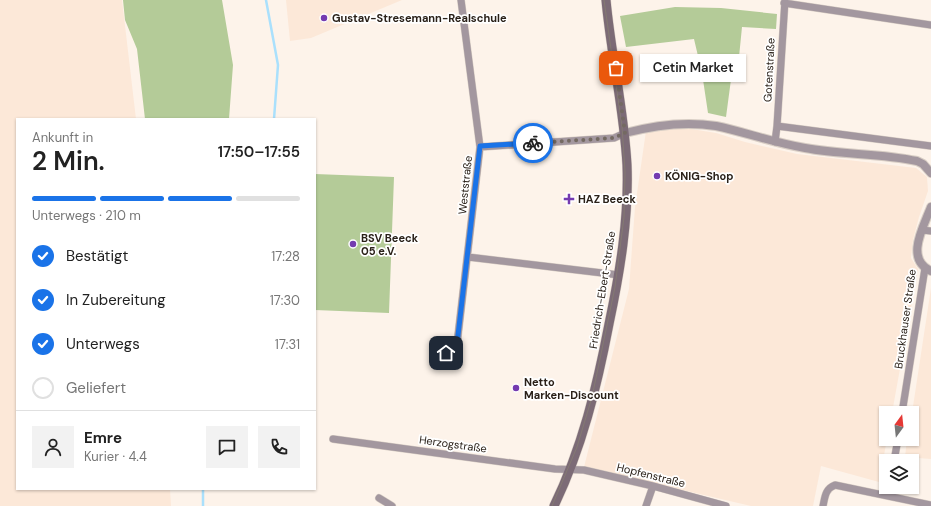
<!DOCTYPE html>
<html lang="de">
<head>
<meta charset="utf-8">
<style>
  body { margin:0; font-family:"DM Sans",sans-serif; background:#f2f2f2; color:#222; height:100vh; display:flex; flex-direction:column; font-size:15px; white-space:nowrap }
  * { box-sizing:border-box; margin:0 }
  p { font-size:13px; color:#767676 }
  .icon { flex:none; width:22px; height:22px; fill:none; stroke:currentColor; stroke-width:2; stroke-linecap:round; stroke-linejoin:round }
  .map { position:relative; flex:1; overflow:hidden }
  .drawer { position:absolute; left:16px; top:118px; width:300px; height:372px; display:flex; flex-direction:column; background:#fff; border-radius:0px; box-shadow:0 1px 3px #0004 }
  .drawer>* { flex:none }
  .needle { width:26px; rotate:15deg }
  .buttons { position:absolute; left:879px; top:406px; display:grid; gap:8px }
  .buttons a { display:grid; place-items:center; width:40px; height:40px; border-radius:0px; background:#fff; box-shadow:0 1px 3px #0004; font-size:20px }
  .pin { position:absolute; display:grid; place-items:center; width:34px; height:34px; color:#fff; margin:-17px; border-radius:8px; box-shadow:0 2px 6px #0006 }
  .courier { position:absolute; display:grid; place-items:center; width:40px; height:40px; margin:-20px; border:3px solid #1a73e8; border-radius:50%; background:#fff; color:#222; box-shadow:0 1px 5px #0007 }
  .bubble { position:absolute; height:28px; border-radius:0px; background:#fff; box-shadow:0 1px 3px #0004; font-size:13px; font-weight:600; line-height:28px; text-align:center }
  .overview em { font-style:normal; font-weight:600 }
  .overview div { display:flex; flex-direction:column-reverse }
  .overview { display:flex; align-items:center; justify-content:space-between; height:68px; padding:0 16px }
  h1 { font-size:26px; font-weight:600; line-height:30px }
  .bar { display:grid; grid-template-columns:repeat(4,1fr); gap:6px 4px; align-content:center; height:48px; padding:0 16px }
  .bar i { height:5px; border-radius:3px; background:#e0e0e0 }
  .bar .current { background:#1a73e8 }
  .bar p { grid-column:span 4 }
  .line { display:flex; align-items:center; gap:10px; padding:0 16px; border-top:1px solid #e0e0e0 }
  .line div { flex:1 }
  .round { display:grid; place-items:center; flex:none; width:42px; height:42px; border-radius:0px; background:#f2f2f2 }
  ol { padding:0 16px; list-style:none }
  li { display:flex; align-items:center; gap:12px; height:44px }
  li p { margin-inline-start:auto }
  li .icon { padding:4px; border-radius:50%; background:#1a73e8; color:#fff; stroke-width:4 }
  li:last-child { color:#767676 }
  li i { width:22px; height:22px; border:2px solid #e0e0e0; border-radius:50% }
  .map>svg:first-child { display:block }
  .built { fill:#fce8d8 }
  .green { fill:#b4cb98 }
  .lines { fill:none; stroke-linecap:round; stroke-linejoin:round }
  .stream { stroke:#aae0fc; stroke-width:2.5 }
  .minor-casing { stroke:#d7cdc4; stroke-width:8 }
  .tertiary-casing { stroke:#d7cdc4; stroke-width:10 }
  .secondary-casing { stroke:#d7cdc4; stroke-width:10 }
  .minor { stroke:#a3979f; stroke-width:7 }
  .tertiary { stroke:#a3979f; stroke-width:8 }
  .secondary { stroke:#7c6b76; stroke-width:9 }
  .tram { stroke:#847a72; stroke-width:1 }
  .done { stroke:#746a62; stroke-width:4; stroke-dasharray:0 7.2 }
  .route { stroke:#1a73e8; stroke-width:5 }
  .poi-dot { fill:#743ab0; stroke:#fff; stroke-width:1.5 }
  .labels { text-anchor:middle; dominant-baseline:central; stroke-width:3.5; stroke-linejoin:round; paint-order:stroke }
  .poi-label { font-size:11px; font-weight:bold; fill:#2a2119; stroke:#fff; text-anchor:start }
  .street-label { font-size:11px; fill:#2a2119; stroke:#fff }
</style>
</head>
<body>
<div class="map">
<svg width="931" height="506" viewBox="0 0 931 506">
  <rect width="100%" height="100%" fill="#fdf3ea"/>
  <path class="built" d="M0,0H122L136,119H17V489H170L171,506H0Z
    M286,0H402L311,38L290,41Z
    M679,127L716,133L745,142L797,154L916,168L927,177L928,191L919,217L913,240L911,258L918,269L892,413H886V439H887L879,482L821,466L813,506H751L584,467L629,289L635,207L646,131Z
    M931,288V459L905,457L907,439H912V413Z"/>
  <path class="green" d="M123,0H222L233,65L229,119H145L137,49L125,20Z
    M675,7L721,8L777,14L776,29L742,27L739,57H734L726,117L708,113L702,73L694,39L626,47L620,16Z
    M315,174L394,177L389,313L315,310Z"/>
  <g class="lines">
    <path class="stream" d="M266,0L278,65L274,119
      M203,489V506"/>
    <defs>
      <path id="minor" d="M784,3L931,25
        M777,126L931,146
        M775,142L777,126L785,0
        M480,147L614,138L625,133
        M922,230L931,231
        M468,257L619,275
        M433,354L453,352L457,344L480,147L461,0
        M902,413L925,268
        M333,439L555,469L584,470L653,486L726,506
        M894,461L898,439
        M888,496L890,487
        M379,498L392,506
        M646,506L653,486
        M823,506C825,497 825,489 835,485L931,505"/>
      <path id="tertiary" d="M625,133C655,125 685,121 716,126C745,132 774,143 805,148C842,155 880,153 917,161L923,164L931,173
        M931,207C924,226 904,259 931,271"/>
      <path id="secondary" d="M554,506C582,448 597,387 609,324C620,272 629,218 627,165C624,109 611,55 606,0"/>
    </defs>
    <use href="#minor" class="minor-casing"/>
    <use href="#tertiary" class="tertiary-casing"/>
    <use href="#secondary" class="secondary-casing"/>
    <use href="#minor" class="minor"/>
    <use href="#tertiary" class="tertiary"/>
    <use href="#secondary" class="secondary"/>
    <path class="tram" d="M552,506L577,447L592,397L615,287L624,217L625,172L622,126L604,0"/>
  </g>
  <g class="lines">
    <path class="done" d="M533,143L614,138L625,133L616,68"/>
    <path class="route" d="M446,353L453,352L457,344L480,146L533,143"/>
  </g>
  <g class="poi-dot">
    <circle cx="324" cy="18" r="4"/>
    <circle cx="657" cy="176" r="4"/>
    <path d="M567 193h4v4h4v4h-4v4h-4v-4h-4v-4h4z"/>
    <circle cx="353" cy="244" r="4"/>
    <circle cx="516" cy="388" r="4"/>
  </g>
  <g class="labels">
    <g class="poi-label">
      <text x="332" y="18">Gustav-Stresemann-Realschule</text>
      <text x="665" y="176">KÖNIG-Shop</text>
      <text x="578" y="199">HAZ Beeck</text>
      <text x="361" y="238">BSV Beeck<tspan x="361" dy="13">05 e.V.</tspan></text>
      <text x="524" y="382">Netto<tspan x="524" dy="13">Marken-Discount</tspan></text>
    </g>
    <g class="street-label">
      <text transform="translate(769 70) rotate(-87)">Gotenstraße</text>
      <text transform="translate(465 185) rotate(-84)">Weststraße</text>
      <text transform="translate(602 290) rotate(-81)">Friedrich-Ebert-Straße</text>
      <text transform="translate(905 319) rotate(-82)">Bruckhauser Straße</text>
      <text transform="translate(453 444) rotate(8)">Herzogstraße</text>
      <text transform="translate(651 475) rotate(14)">Hopfenstraße</text>
    </g>
  </g>
</svg>
<div class="buttons">
<a><svg class="needle" viewBox="-14 -14 28 28"><path d="M0-13l5 13h-10z" fill="#e53935"/><path d="M0 13l5-13h-10z" fill="#767676"/></svg></a>
<a><svg class="icon" aria-label="layers" viewBox="0 0 24 24"><path d="M12 4l9 5-9 5-9-5zM3 14l9 5 9-5"/></svg></a>
</div>
<div class="pin" style="left:616px;top:68px;background:#ea580c"><svg class="icon" aria-label="bag" viewBox="0 0 24 24"><path d="M5 8h14l-1 12H6zM9 8a3 3 0 0 1 6 0"/></svg></div>
<div class="pin" style="left:446px;top:353px;background:#1f2937"><svg class="icon" aria-label="home" viewBox="0 0 24 24"><path d="M3 11l9-7 9 7M6 9v11h12V9"/></svg></div>
<div class="courier" style="left:533px;top:143px"><svg class="icon" aria-label="bike" viewBox="0 0 24 24"><circle cx="6" cy="16" r="4"/><circle cx="18" cy="16" r="4"/><path d="M6 16l4-8h5l3 8M10 8l3 8H6M13 5h3"/></svg></div>
<div class="bubble" style="left:640px;top:54px;width:106px">Cetin Market</div>
<section class="drawer">
<div class="overview"><div><h1>2 Min.</h1><p>Ankunft in</p></div><em>17:50–17:55</em></div>
<div class="bar"><i class="current"></i><i class="current"></i><i class="current"></i><i></i><p>Unterwegs · 210 m</p></div>
<ol>
<li><svg class="icon" aria-label="check" viewBox="0 0 24 24"><path d="M5 12l5 5 9-10"/></svg>Bestätigt<p>17:28</p></li>
<li><svg class="icon" aria-label="check" viewBox="0 0 24 24"><path d="M5 12l5 5 9-10"/></svg>In Zubereitung<p>17:30</p></li>
<li><svg class="icon" aria-label="check" viewBox="0 0 24 24"><path d="M5 12l5 5 9-10"/></svg>Unterwegs<p>17:31</p></li>
<li><i></i>Geliefert</li>
</ol>
<div class="line" style="height:72px"><a class="round"><svg class="icon" aria-label="person" viewBox="0 0 24 24"><circle cx="12" cy="8" r="4"/><path d="M4 21q1-7 8-7t8 7"/></svg></a><div><b>Emre</b><p>Kurier · 4.4</p></div><a class="round"><svg class="icon" aria-label="chat" viewBox="0 0 24 24"><path d="M4 5h16v11H9l-5 4z"/></svg></a><a class="round"><svg class="icon" aria-label="phone" viewBox="0 0 24 24"><path d="M5 4h4l2 5-3 2q2 4 5 5l2-3 5 2v4C11 20 4 13 5 4z"/></svg></a></div>
</section>
</div>
</body>
</html>
